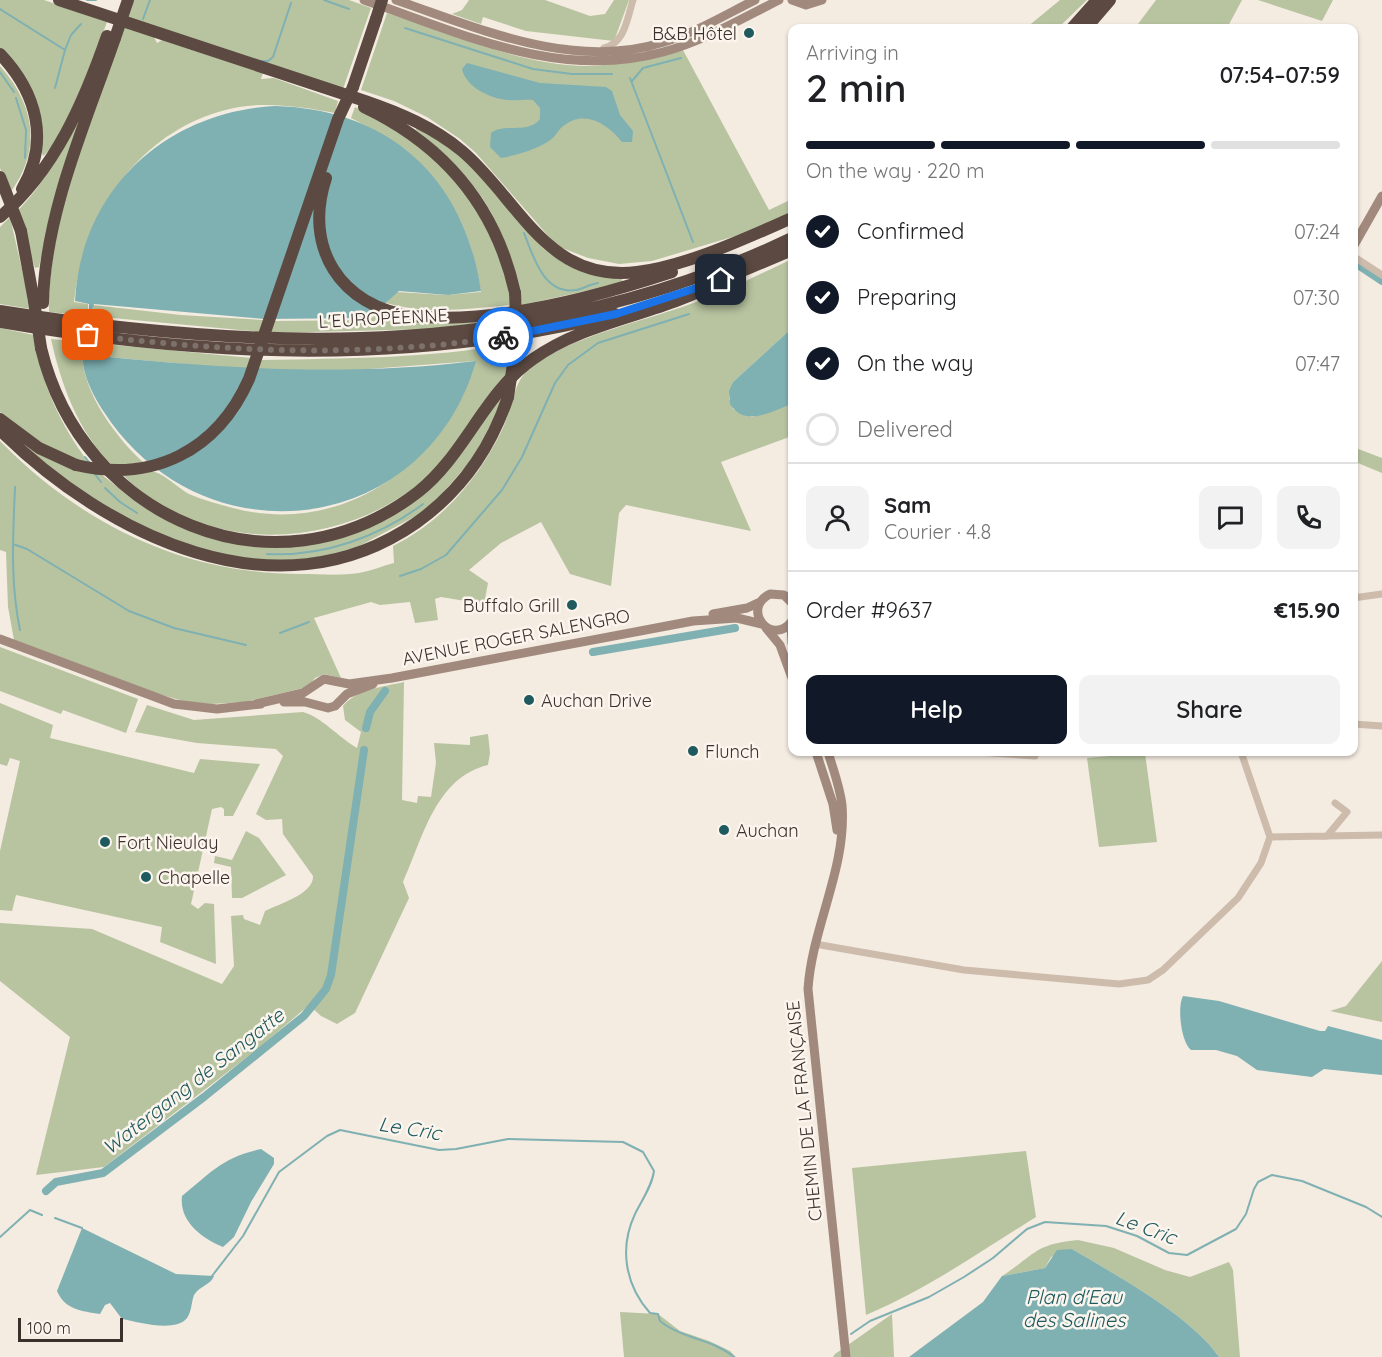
<!DOCTYPE html>
<html lang="en">
<head>
<meta charset="utf-8">
<style>
  body { margin:0; font-family:Quicksand,sans-serif; background:#f2f2f2; color:#202124; height:100vh; display:flex; flex-direction:column; font-size:22px; white-space:nowrap }
  * { box-sizing:border-box; margin:0 }
  p { font-size:20px; color:#757577 }
  .icon { flex:none; width:33px; height:33px; fill:none; stroke:currentColor; stroke-width:2; stroke-linecap:round; stroke-linejoin:round }
  .map { position:relative; flex:1; overflow:hidden }
  .panel { position:absolute; left:788px; top:24px; width:570px; height:732px; display:flex; flex-direction:column; background:#fff; border-radius:12px; box-shadow:0 2px 4px #0004 }
  .panel>* { flex:none }
  .scale { position:absolute; left:18px; bottom:15px; width:105px; box-sizing:border-box; padding-left:6px; border:3px solid #3b302b; border-top:0; font-size:16px; line-height:21px; white-space:nowrap; color:#3b302b; -webkit-text-stroke:4px #fbf5ee; paint-order:stroke }
  .pin { position:absolute; display:grid; place-items:center; width:51px; height:51px; color:#fff; margin:-26px; border-radius:12px; box-shadow:0 3px 9px #0006 }
  .courier { position:absolute; display:grid; place-items:center; width:60px; height:60px; margin:-30px; border:4px solid #1a73e8; border-radius:50%; background:#fff; color:#222; box-shadow:0 2px 8px #0007 }
  .headline em { font-style:normal; font-weight:600 }
  .headline div { display:flex; flex-direction:column-reverse }
  .headline { display:flex; align-items:center; justify-content:space-between; height:102px; padding:0 18px }
  h1 { font-size:39px; font-weight:600; line-height:45px }
  .bar { display:grid; grid-template-columns:repeat(4,1fr); gap:9px 6px; align-content:center; height:72px; padding:0 18px }
  .bar i { height:8px; border-radius:4px; background:#e0e0e0 }
  .bar .selected { background:#111827 }
  .bar p { grid-column:span 4 }
  .line { display:flex; align-items:center; gap:15px; padding:0 18px; border-top:2px solid #e0e0e0 }
  .line div { flex:1 }
  .round { display:grid; place-items:center; flex:none; width:63px; height:63px; border-radius:12px; background:#f2f2f2 }
  ol { padding:0 18px; list-style:none }
  li { display:flex; align-items:center; gap:18px; height:66px }
  li p { margin-inline-start:auto }
  li .icon { padding:6px; border-radius:50%; background:#111827; color:#fff; stroke-width:4 }
  li:last-child { color:#757577 }
  li i { width:33px; height:33px; border:3px solid #e0e0e0; border-radius:50% }
  .primary-button { display:flex; gap:12px; margin-top:auto; padding:12px 18px }
  .primary-button a { flex:1; height:69px; border-radius:12px; background:#111827; color:#fff; font-size:24px; font-weight:600; line-height:69px; text-align:center }
  .primary-button a+a { background:#f2f2f2; color:#202124 }
  .map>svg:first-child { display:block }
  .green { fill:#b8c4a0 }
  .water { fill:#7fb0b2 }
  .lines { fill:none; stroke-linecap:round; stroke-linejoin:round }
  .stream { stroke:#7fb0b2; stroke-width:2 }
  .canal { stroke:#7fb0b2; stroke-width:8 }
  .street { stroke:#cdbbac; stroke-width:7 }
  .secondary { stroke:#a18a7d; stroke-width:9 }
  .highway { stroke:#5c4a42; stroke-width:12 }
  .highway-bridge { stroke:#5c4a42; stroke-width:12 }
  .done { stroke:#7c716b; stroke-width:6; stroke-dasharray:0 10.8 }
  .route { stroke:#1a73e8; stroke-width:8 }
  .poi-dot { fill:#1f5a5e; stroke:#fbf5ee; stroke-width:2 }
  .labels { text-anchor:middle; dominant-baseline:central; stroke-width:5; stroke-linejoin:round; paint-order:stroke }
  .poi-label { font-size:18px; fill:#3b302b; stroke:#fbf5ee; text-anchor:start }
  .street-label { font-size:18px; fill:#3b302b; stroke:#fbf5ee }
  .water-label { font-size:20px; font-style:italic; fill:#1f5a5e; stroke:#fbf5ee }
</style>
</head>
<body>
<div class="map">
<svg width="1382" height="1357" viewBox="0 0 1382 1357">
  <rect width="100%" height="100%" fill="#f4ebe1"/>
  <path class="green" d="M0,0H44L107,22C97,48 63,142 43,156C37,145 41,127 40,114C37,88 16,69 0,50Z
    M132,0H349L371,8L343,89L126,18Z
    M469,0H545L590,16L605,14L614,0H629L614,41L526,31L483,17L481,24L452,14L462,10Z
    M1060,0H1087L1058,28H1026Z
    M1156,0H1242L1227,28H1135Z
    M1258,0H1333L1322,21Z
    M387,13C449,33 522,66 587,66C619,66 651,56 683,50L769,210L792,199V213L752,231L652,261L619,264L588,258L557,246L476,153L460,139L427,117L394,101L361,90Z
    M123,27L154,37L157,43L162,40L263,73L261,79L274,78L338,101L335,113C303,107 271,102 239,107C144,124 83,211 74,302L88,304V311L92,312L93,305L181,315L263,320L261,332L49,312C48,213 94,120 123,27Z
    M0,66C35,105 42,150 10,193L0,168Z
    M355,107C371,116 389,124 404,134C464,173 500,236 511,305C469,309 428,315 386,303L396,292L447,295L481,292C467,204 430,159 351,118Z
    M76,123L80,127L51,210L39,267L35,268L17,211C43,187 58,153 76,123Z
    M417,126L471,164L543,248L555,257L622,277V283L522,305C507,225 481,181 416,130Z
    M10,217L31,309L0,304V227Z
    M792,259V328L733,382L729,398L733,409L752,417L792,404V436L721,462L751,531L626,505L619,513L611,586L570,574L541,522L501,543L469,570L488,583L484,604L441,597L435,599L438,620L415,623L410,602L380,605L371,602L314,618L341,678L324,674L315,678L308,687L244,702L212,704L187,702L155,693L14,640L8,607L6,552L0,550V441C81,524 183,574 300,574C319,574 340,576 359,573C371,571 382,566 394,563L393,546C443,521 479,478 503,428C509,414 515,383 525,373C560,338 647,321 696,302C729,290 760,274 792,259Z
    M378,313L504,321L430,329L270,333L274,321L369,320Z
    M0,328L34,335C42,384 59,423 89,463C55,455 25,435 0,412Z
    M51,339L252,358L248,370L87,355L89,347L83,346C77,386 116,438 144,463L112,465C78,432 61,384 51,339Z
    M512,343C511,352 512,366 508,375C501,391 478,414 466,429C452,448 438,469 419,484C334,551 202,555 123,475C132,474 147,469 155,472C167,476 178,488 189,494C203,500 218,504 233,508C342,537 443,465 475,361L342,371L257,370L262,360C345,358 430,359 512,343Z
    M505,393L479,451L429,509L348,552L294,561H265L205,551L138,525L75,490L15,437L101,474L131,498L161,517L204,535L227,541L309,544L360,531L408,504Z
    M1353,447L1382,458V473L1353,461Z
    M0,647L138,699L126,733L63,710L61,714L0,691Z
    M404,682L402,800L417,803L418,796L431,797L436,763L434,743L470,745V737L488,734L490,753L488,765C435,778 423,838 403,882L409,898L355,1013L337,1024L321,1016L309,1005L259,1048L104,1167L36,1175L70,1037L0,981V923L92,929L222,984L234,966L231,916L243,915L244,919L260,925L265,911C279,904 314,894 313,876L283,834L282,819L266,820L256,814L283,756L276,749L197,743L135,732L147,705L194,720L303,712C323,718 338,737 357,748L361,732L345,720L343,706C357,689 383,687 404,682Z
    M0,703L53,725L50,738L194,773L200,759L260,764L233,816H224V809L221,807L212,809L191,904L198,909L205,903L214,904L216,964L160,942L162,927L16,895L12,911L0,910V851L20,761L10,758L7,766L0,764Z
    M1145,753L1157,842L1099,847L1087,758Z
    M246,831L259,838L286,875L242,898H232L231,867L214,863L215,856L232,860Z
    M1382,961V1022L1330,1011L1346,1006Z
    M1026,1151L1036,1217C980,1252 927,1289 866,1315L852,1168Z
    M1078,1240L1114,1248L1165,1270L1190,1277L1229,1262L1233,1270L1240,1357H1219C1191,1316 1116,1275 1072,1249L1051,1257L1045,1268L1002,1276C1035,1255 1034,1244 1078,1240Z
    M620,1312L658,1314L680,1331L709,1341L730,1351L736,1357H624Z
    M892,1314L894,1357H833L835,1354Z"/>
  <path class="water" d="M467,63L540,83L606,87L612,91L620,115L633,131L632,142H622C608,124 584,108 562,127C557,132 555,137 549,141C535,150 517,155 501,158L490,147L491,133C505,122 527,135 540,119V108L533,100C525,99 517,101 508,100C492,99 466,88 462,69Z
    M275,106C390,109 465,179 481,291L448,295L399,291L369,318L264,319L94,304L91,313H89V304L75,301C81,189 166,112 275,106Z
    M792,328V404C772,411 745,428 730,404L729,391L733,382Z
    M84,345L87,346V355C217,368 345,377 476,361C426,537 203,564 104,412C92,394 78,367 84,345Z
    M1183,996L1219,1001L1320,1031H1325L1328,1026L1382,1040V1075L1324,1069L1312,1077L1257,1070L1237,1056L1216,1050H1191C1181,1042 1177,1007 1183,996Z
    M261,1149L274,1158V1164L251,1202L234,1237L223,1247C201,1238 179,1221 182,1196C212,1172 221,1158 261,1149Z
    M82,1228L176,1274L214,1276C211,1285 199,1286 194,1295C191,1303 192,1311 187,1318C175,1333 138,1322 122,1319L110,1303L105,1305L100,1314C82,1311 65,1310 57,1291Z
    M1072,1249C1116,1275 1191,1316 1219,1357H909L983,1302L1002,1276L1045,1268L1057,1250Z"/>
  <g class="lines">
    <path class="stream" d="M87,0H96
      M324,0L349,9
      M0,9L65,50L55,88
      M143,19L150,0
      M405,28L533,69L572,74H612
      M65,50L71,35L81,24
      M262,61H268L273,57L291,3
      M0,72L14,92
      M630,78L693,242
      M632,81L643,68L681,58
      M16,98L26,130L25,158
      M524,233C533,255 543,295 576,290C583,289 590,284 598,283
      M85,457L89,462
      M94,473L101,482
      M15,487C13,535 10,582 20,630
      M105,488L120,502L137,513
      M13,544L27,549L129,611L174,628L246,645
      M267,554C323,557 379,537 423,504
      M400,576L421,569L446,555L502,490L522,457L555,383L568,365L598,343L689,314
      M280,633L309,622
      M55,1218L82,1228
      M0,1237L30,1210L42,1215
      M212,1276L243,1236L279,1172L327,1136L340,1130L439,1150L456,1149L508,1139L623,1142L643,1152L654,1171C652,1186 642,1200 635,1214C619,1248 625,1285 650,1313L658,1314L660,1321C682,1339 713,1339 734,1357
      M851,1334L870,1321L929,1297L964,1277L993,1258L1027,1229L1045,1222L1106,1226L1137,1236L1169,1253L1187,1255L1236,1229L1246,1214L1254,1189L1258,1182L1272,1175L1302,1181L1366,1207L1382,1217"/>
    <path class="canal" d="M1353,265H1358L1382,281
      M593,652L735,628
      M366,728L370,712L385,691
      M46,1191L56,1182L103,1173L204,1097L304,1016L326,989L331,975L364,750"/>
    <path class="street" d="M604,48C625,43 627,19 633,0
      M1353,256L1382,275
      M1353,517L1354,518
      M1353,598L1382,594
      M1353,724L1382,726
      M978,752L1035,756
      M1327,836L1347,812L1335,803
      M1270,837L1382,835
      M815,944L964,970L1119,984L1148,980L1163,970L1238,898L1261,863L1270,837L1241,752"/>
    <path class="secondary" d="M364,0C461,33 559,81 663,52C704,41 741,19 779,0
      M396,0C481,29 573,71 664,42C695,33 725,15 755,0
      M792,0L806,5L822,0
      M1353,247L1382,196
      M792,603L784,595L770,594C740,609 772,648 792,621
      M713,614L747,608L760,602
      M791,623L792,643
      M766,628L780,645L792,678
      M0,639L174,704L217,709L261,704
      M284,702H305L328,708L335,706L347,694L373,684
      M256,704L303,693L324,679L349,684L392,678L693,621L737,618L762,624
      M816,752L833,804L837,830
      M828,752C833,769 840,787 842,805C847,868 812,927 808,989L846,1357"/>
    <path class="highway" d="M59,0L365,101C400,113 433,127 462,151C519,199 546,283 637,272C687,266 746,238 792,218
      M1072,28L1097,0
      M1086,28L1110,0
      M0,54C37,93 50,141 22,189
      M353,87L376,19
      M364,107C444,145 496,207 515,293
      M0,217C55,170 84,102 107,36
      M21,231L34,301
      M714,283L792,250
      M43,303C45,213 86,122 115,38
      M0,311C272,354 538,359 792,238
      M413,316C492,325 596,297 672,272
      M0,322C203,357 414,366 615,314
      M41,348C82,518 274,603 418,492C465,455 484,393 533,359C589,319 662,315 721,280
      M0,419L39,448L76,465
      M0,430C106,535 276,620 416,523C460,492 491,448 508,397"/>
    <path class="highway-bridge" d="M376,19L382,0
      M115,38L128,0
      M0,177L21,231
      M326,178C303,247 340,307 413,316
      M34,301L41,348
      M508,397L517,338L515,293
      M76,465C153,483 217,451 249,379L338,119L353,87"/>
  </g>
  <g class="lines">
    <path class="done" d="M88,335C226,352 364,358 503,337"/>
    <path class="route" d="M503,337L616,314L721,280"/>
  </g>
  <g class="poi-dot">
    <circle cx="749" cy="33" r="6"/>
    <circle cx="572" cy="605" r="6"/>
    <circle cx="529" cy="700" r="6"/>
    <circle cx="693" cy="751" r="6"/>
    <circle cx="724" cy="830" r="6"/>
    <circle cx="105" cy="842" r="6"/>
    <circle cx="146" cy="877" r="6"/>
  </g>
  <g class="labels">
    <g class="poi-label">
      <text x="737" y="33" text-anchor="end">B&amp;B Hôtel</text>
      <text x="560" y="605" text-anchor="end">Buffalo Grill</text>
      <text x="541" y="700">Auchan Drive</text>
      <text x="705" y="751">Flunch</text>
      <text x="736" y="830">Auchan</text>
      <text x="117" y="842">Fort Nieulay</text>
      <text x="158" y="877">Chapelle</text>
    </g>
    <g class="street-label">
      <text transform="translate(383 318) rotate(-3)">L'EUROPÉENNE</text>
      <text transform="translate(516 637) rotate(-11)">AVENUE ROGER SALENGRO</text>
      <text transform="translate(804 1111) rotate(-96)">CHEMIN DE LA FRANÇAISE</text>
    </g>
    <g class="water-label">
      <text transform="translate(193 1081) rotate(-38)">Watergang de Sangatte</text>
      <text transform="translate(410 1128) rotate(9)">Le Cric</text>
      <text transform="translate(1146 1227) rotate(20)">Le Cric</text>
      <text x="1074" y="1296">Plan d'Eau<tspan x="1074" dy="23">des Salines</tspan></text>
    </g>
  </g>
</svg>
<div class="scale">100 m</div>
<div class="pin" style="left:88px;top:335px;background:#ea580c"><svg class="icon" aria-label="bag" viewBox="0 0 24 24"><path d="M5 8h14l-1 12H6zM9 8a3 3 0 0 1 6 0"/></svg></div>
<div class="pin" style="left:721px;top:280px;background:#1f2937"><svg class="icon" aria-label="home" viewBox="0 0 24 24"><path d="M3 11l9-7 9 7M6 9v11h12V9"/></svg></div>
<div class="courier" style="left:503px;top:337px"><svg class="icon" aria-label="bike" viewBox="0 0 24 24"><circle cx="6" cy="16" r="4"/><circle cx="18" cy="16" r="4"/><path d="M6 16l4-8h5l3 8M10 8l3 8H6M13 5h3"/></svg></div>
<section class="panel">
<div class="headline"><div><h1>2 min</h1><p>Arriving in</p></div><em>07:54–07:59</em></div>
<div class="bar"><i class="selected"></i><i class="selected"></i><i class="selected"></i><i></i><p>On the way · 220 m</p></div>
<ol>
<li><svg class="icon" aria-label="check" viewBox="0 0 24 24"><path d="M5 12l5 5 9-10"/></svg>Confirmed<p>07:24</p></li>
<li><svg class="icon" aria-label="check" viewBox="0 0 24 24"><path d="M5 12l5 5 9-10"/></svg>Preparing<p>07:30</p></li>
<li><svg class="icon" aria-label="check" viewBox="0 0 24 24"><path d="M5 12l5 5 9-10"/></svg>On the way<p>07:47</p></li>
<li><i></i>Delivered</li>
</ol>
<div class="line" style="height:108px"><a class="round"><svg class="icon" aria-label="person" viewBox="0 0 24 24"><circle cx="12" cy="8" r="4"/><path d="M4 21q1-7 8-7t8 7"/></svg></a><div><b>Sam</b><p>Courier · 4.8</p></div><a class="round"><svg class="icon" aria-label="chat" viewBox="0 0 24 24"><path d="M4 5h16v11H9l-5 4z"/></svg></a><a class="round"><svg class="icon" aria-label="phone" viewBox="0 0 24 24"><path d="M5 4h4l2 5-3 2q2 4 5 5l2-3 5 2v4C11 20 4 13 5 4z"/></svg></a></div>
<div class="line" style="height:78px"><div>Order #9637</div><b>€15.90</b></div>
<div class="primary-button"><a>Help</a><a>Share</a></div>
</section>
</div>
</body>
</html>
